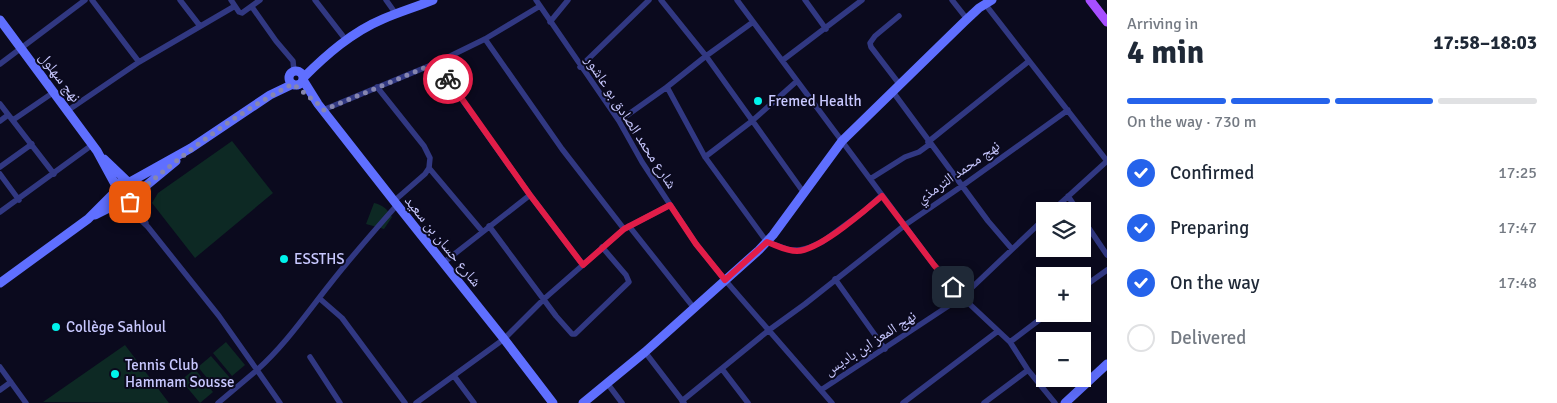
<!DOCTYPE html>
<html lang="en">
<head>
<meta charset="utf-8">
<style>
  body { margin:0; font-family:Signika,"Noto Naskh Arabic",sans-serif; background:#f6f6f7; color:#1f2937; height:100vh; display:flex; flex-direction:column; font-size:19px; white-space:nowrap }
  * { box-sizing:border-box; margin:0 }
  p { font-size:16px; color:#747a83 }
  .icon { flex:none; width:28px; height:28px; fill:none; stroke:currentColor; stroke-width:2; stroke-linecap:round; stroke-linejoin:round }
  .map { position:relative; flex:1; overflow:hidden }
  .panel { display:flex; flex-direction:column; background:#fff; width:450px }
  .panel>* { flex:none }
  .buttons { position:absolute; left:1036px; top:202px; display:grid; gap:10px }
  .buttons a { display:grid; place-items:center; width:55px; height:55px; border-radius:0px; background:#fff; box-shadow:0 5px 20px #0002; font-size:25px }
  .pin { position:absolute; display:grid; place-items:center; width:42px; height:42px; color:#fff; margin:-21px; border-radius:10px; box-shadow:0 2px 8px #0006 }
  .courier { position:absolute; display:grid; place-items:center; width:50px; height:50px; margin:-25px; border:4px solid #e11d48; border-radius:50%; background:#fff; color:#222; box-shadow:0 1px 6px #0007 }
  .head em { font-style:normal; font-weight:800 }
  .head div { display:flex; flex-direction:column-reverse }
  .head { display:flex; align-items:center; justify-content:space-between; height:85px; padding:0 20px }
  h1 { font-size:32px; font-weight:800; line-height:38px }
  .bar { display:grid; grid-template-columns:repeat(4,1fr); gap:8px 5px; align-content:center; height:60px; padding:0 20px }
  .bar i { height:6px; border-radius:4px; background:#e0e1e3 }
  .bar .current { background:#2563eb }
  .bar p { grid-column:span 4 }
  ol { padding:0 20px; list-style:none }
  li { display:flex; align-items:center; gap:15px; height:55px }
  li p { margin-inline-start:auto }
  li .icon { padding:5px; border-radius:50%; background:#2563eb; color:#fff; stroke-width:4 }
  li:last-child { color:#747a83 }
  li i { width:28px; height:28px; border:2px solid #e0e1e3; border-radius:50% }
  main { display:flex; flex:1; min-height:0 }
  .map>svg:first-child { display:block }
  .green { fill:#0d2924 }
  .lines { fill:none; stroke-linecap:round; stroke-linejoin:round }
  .street { stroke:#313882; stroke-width:5.5 }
  .secondary { stroke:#5f6fff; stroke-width:9 }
  .primary { stroke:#a74fff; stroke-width:9 }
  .done { stroke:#8686b0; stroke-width:5; stroke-dasharray:0 9 }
  .route { stroke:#e11d48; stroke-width:6 }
  .poi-dot { fill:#00f3ec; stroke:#0b0a1e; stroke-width:2 }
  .labels { text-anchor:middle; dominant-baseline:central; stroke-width:4; stroke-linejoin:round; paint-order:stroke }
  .street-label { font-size:15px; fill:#c8c8ff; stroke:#0b0a1e }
  .poi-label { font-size:15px; fill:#c8c8ff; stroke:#0b0a1e; text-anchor:start }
</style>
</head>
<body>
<main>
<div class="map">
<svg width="1107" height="403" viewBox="0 0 1107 403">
  <rect width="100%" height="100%" fill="#0b0a1e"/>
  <path class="green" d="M232,141L273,193L195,258L152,203L158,193Z
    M374,203C383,205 387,209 392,217L384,229L366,224Z
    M226,342L245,365L232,376L213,353Z
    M125,345L169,403L43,402Z
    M211,356L230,378L216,389L198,367Z
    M195,369L213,392L200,403L181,380Z"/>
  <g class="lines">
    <path class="street" d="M92,0L139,62
      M180,0L200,26
      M315,0L346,40
      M386,0L396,14
      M536,0L619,121L642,162L696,244L725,280L832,403
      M661,0L706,56L804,193
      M737,0L934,265L962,297L1010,342L1028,370L1055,403
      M805,0L826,29
      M952,0L967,19
      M985,4L1107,161
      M235,6L239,12L242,13L260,0
      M252,7L276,41L293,61L294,71
      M899,16L875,36L870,43L871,47L900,85
      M550,22L568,0
      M485,39L562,149L624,229
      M783,60L862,0
      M436,63L530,195L583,265
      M0,64L85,0
      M580,67L649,0
      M377,87L424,146L430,158L429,168L425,174L394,201
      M667,87L706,56L753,22
      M893,92L988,221L1012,249
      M0,104L54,174
      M323,110L436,63L485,39L540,6
      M67,111L139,62L235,6L231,0
      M13,120L54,92
      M0,121L8,115
      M619,121L667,87L705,157L767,242L790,250H800L808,248L822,242L863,212L882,195
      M928,142L1029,61
      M705,157L752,121L797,81
      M0,167L32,144
      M429,168L482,231
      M0,174L19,200
      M870,179L905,157L919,152L930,144
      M1068,196L1078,211
      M135,198L146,223
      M123,203L148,227L219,316L257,370L218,403
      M1052,211L1107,161
      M0,212L92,145
      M1082,218L1107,255
      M489,226L556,316L572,334H575L629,282L626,275L602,247
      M629,226L694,308
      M443,263L530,195
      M835,279L885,349
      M1082,288L1107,270
      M319,298L342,318L405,403
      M1010,342L1047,314
      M645,352L684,403
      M310,357L340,403
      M0,367L26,403
      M722,369L748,403
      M454,376L474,403
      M607,383L622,403
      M0,390L11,382
      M821,390L962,297L1045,218
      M682,401L769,330L805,304L905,225L962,186L1068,110
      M280,403L257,370C286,344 306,314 330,284C351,257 374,231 397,205
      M416,403L504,339L544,299L624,229L670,205
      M903,403L998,331
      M984,403L1028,370"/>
    <path class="secondary" d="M0,20L97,151L116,186
      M289 78a7 7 0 1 1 14 0a7 7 0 1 1-14 0Z
      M303,78C326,55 352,32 383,19C399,12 416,7 433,0
      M303,80L318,104L394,201L504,339L553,403
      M104,159L127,181
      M114 192a11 11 0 1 1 22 0a11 11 0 1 1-22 0Z
      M130,182L191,148L270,95L293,84
      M136,194L176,161
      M95,215L121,202
      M0,283L88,219L115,192
      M583,403L645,352L759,250L773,235L842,141L964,22L979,8L992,0
      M1065,403L1107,364"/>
    <path class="primary" d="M1090,0L1107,22"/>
  </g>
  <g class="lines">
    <path class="done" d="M130,202L135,198L136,194C185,153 236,113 293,84L318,104L324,110L436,63L448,79"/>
    <path class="route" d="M448,79L530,195L583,265L624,229L670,205L696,244L725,280L767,242C776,245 786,251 797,251C820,250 864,211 882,196L934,265L953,287"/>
  </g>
  <g class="poi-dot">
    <circle cx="758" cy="101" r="5"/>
    <circle cx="284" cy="259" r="5"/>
    <circle cx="56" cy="327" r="5"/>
    <circle cx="115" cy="374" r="5"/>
  </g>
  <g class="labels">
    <g class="street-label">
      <text transform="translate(60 77) rotate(53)">نهج سهلول</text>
      <text transform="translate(631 122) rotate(57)">شارع محمد الصادق بو عاشور</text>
      <text transform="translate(958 172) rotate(-35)">نهج محمد الترمذي</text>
      <text transform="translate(443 241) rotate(51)">شارع حسان بن سعيد</text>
      <text transform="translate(870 343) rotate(-33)">نهج المعز ابن باديس</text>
    </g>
    <g class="poi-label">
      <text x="768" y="101">Fremed Health</text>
      <text x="294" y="259">ESSTHS</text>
      <text x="66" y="327">Collège Sahloul</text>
      <text x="125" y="365">Tennis Club<tspan x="125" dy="17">Hammam Sousse</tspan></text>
    </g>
  </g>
</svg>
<div class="buttons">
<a><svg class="icon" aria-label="layers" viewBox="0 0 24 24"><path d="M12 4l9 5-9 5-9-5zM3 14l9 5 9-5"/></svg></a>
<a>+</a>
<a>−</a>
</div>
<div class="pin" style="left:130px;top:202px;background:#ea580c"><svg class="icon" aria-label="bag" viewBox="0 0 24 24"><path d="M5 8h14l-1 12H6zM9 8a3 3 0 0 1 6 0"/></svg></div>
<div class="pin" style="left:953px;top:287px;background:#1f2937"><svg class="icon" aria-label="home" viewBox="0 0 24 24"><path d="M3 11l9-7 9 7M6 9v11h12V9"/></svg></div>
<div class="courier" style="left:448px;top:79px"><svg class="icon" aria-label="bike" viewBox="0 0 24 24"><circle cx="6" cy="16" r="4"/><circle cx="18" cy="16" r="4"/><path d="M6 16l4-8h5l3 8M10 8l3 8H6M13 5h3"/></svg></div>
</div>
<section class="panel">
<div class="head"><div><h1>4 min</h1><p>Arriving in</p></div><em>17:58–18:03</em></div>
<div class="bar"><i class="current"></i><i class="current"></i><i class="current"></i><i></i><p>On the way · 730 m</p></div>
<ol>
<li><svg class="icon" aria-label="check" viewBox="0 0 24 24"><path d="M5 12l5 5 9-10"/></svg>Confirmed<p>17:25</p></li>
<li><svg class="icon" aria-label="check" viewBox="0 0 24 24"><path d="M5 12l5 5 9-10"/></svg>Preparing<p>17:47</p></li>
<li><svg class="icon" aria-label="check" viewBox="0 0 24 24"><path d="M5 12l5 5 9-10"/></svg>On the way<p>17:48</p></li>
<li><i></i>Delivered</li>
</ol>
</section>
</main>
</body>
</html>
